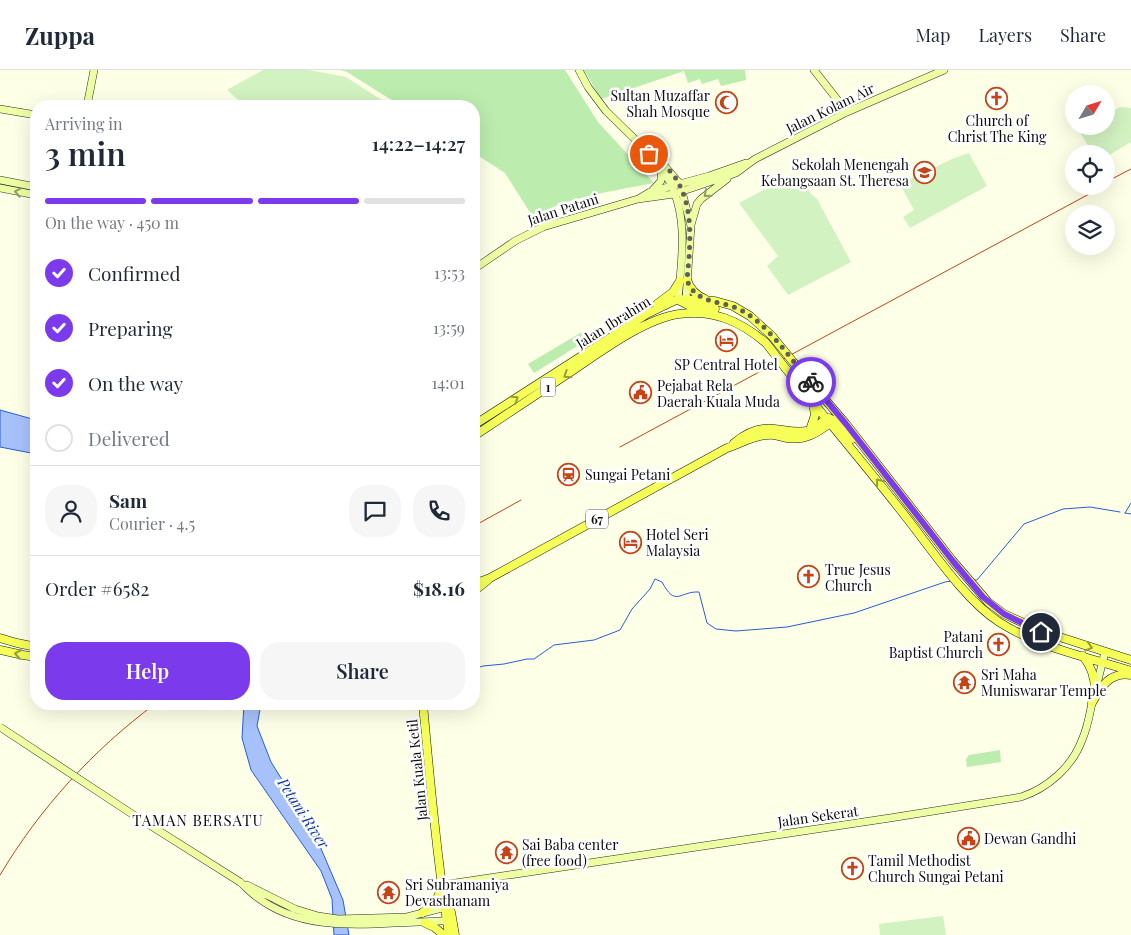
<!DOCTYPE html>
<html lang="en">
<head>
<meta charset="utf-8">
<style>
  body { margin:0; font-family:"Playfair Display",serif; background:#f6f6f7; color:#1f2937; height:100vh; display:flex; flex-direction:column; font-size:19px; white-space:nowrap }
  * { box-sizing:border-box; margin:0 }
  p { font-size:16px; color:#747a83 }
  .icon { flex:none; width:28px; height:28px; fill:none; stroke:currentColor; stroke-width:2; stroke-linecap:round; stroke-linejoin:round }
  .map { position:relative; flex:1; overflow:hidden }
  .drawer { position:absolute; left:30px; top:30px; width:450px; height:610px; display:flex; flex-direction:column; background:#fff; border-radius:20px; box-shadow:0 5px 20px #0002 }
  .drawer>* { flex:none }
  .needle { width:32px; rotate:52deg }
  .fabs { position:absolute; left:1065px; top:15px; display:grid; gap:10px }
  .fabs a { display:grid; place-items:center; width:50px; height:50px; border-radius:50%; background:#fff; box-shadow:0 5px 20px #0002; font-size:25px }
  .pin { position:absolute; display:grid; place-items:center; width:42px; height:42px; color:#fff; margin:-21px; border:2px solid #fff; border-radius:50%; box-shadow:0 1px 5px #0007 }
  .courier { position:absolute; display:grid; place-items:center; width:50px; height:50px; margin:-25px; border:4px solid #7c3aed; border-radius:50%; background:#fff; color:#222; box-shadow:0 1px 6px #0007 }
  .headline em { font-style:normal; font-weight:600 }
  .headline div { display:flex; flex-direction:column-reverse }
  .headline { display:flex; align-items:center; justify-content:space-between; height:85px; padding:0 15px }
  h1 { font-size:32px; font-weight:600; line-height:38px }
  .bar { display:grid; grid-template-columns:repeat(4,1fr); gap:8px 5px; align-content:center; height:60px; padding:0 15px }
  .bar i { height:6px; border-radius:4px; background:#e0e1e3 }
  .bar .selected { background:#7c3aed }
  .bar p { grid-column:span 4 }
  .line { display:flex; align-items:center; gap:12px; padding:0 15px; border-top:1px solid #e0e1e3 }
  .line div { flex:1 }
  .round { display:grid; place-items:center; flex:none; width:52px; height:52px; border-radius:20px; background:#f6f6f7 }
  ol { padding:0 15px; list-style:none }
  li { display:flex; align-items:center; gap:15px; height:55px }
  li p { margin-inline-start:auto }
  li .icon { padding:5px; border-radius:50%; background:#7c3aed; color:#fff; stroke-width:4 }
  li:last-child { color:#747a83 }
  li i { width:28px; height:28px; border:2px solid #e0e1e3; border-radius:50% }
  .button { display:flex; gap:10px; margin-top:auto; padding:10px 15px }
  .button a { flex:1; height:58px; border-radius:20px; background:#7c3aed; color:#fff; font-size:20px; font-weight:600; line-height:58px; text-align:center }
  .button a+a { background:#f6f6f7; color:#1f2937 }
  header { display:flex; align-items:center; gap:30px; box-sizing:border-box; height:70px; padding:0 25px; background:#fff; border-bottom:1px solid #e0e1e3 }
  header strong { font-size:24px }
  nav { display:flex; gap:28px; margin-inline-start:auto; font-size:18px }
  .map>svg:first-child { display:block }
  .green { fill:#bcecae }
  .pitch { fill:#d2f2c1 }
  .water { fill:#a7c2fb; stroke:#285dd8 }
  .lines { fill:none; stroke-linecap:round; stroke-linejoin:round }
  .stream { stroke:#285dd8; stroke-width:1 }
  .secondary-casing { stroke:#2c2c2c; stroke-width:8 }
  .primary-casing { stroke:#1b1b1b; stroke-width:9 }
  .secondary { stroke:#edffa2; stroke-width:7 }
  .primary { stroke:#f5ff57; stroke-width:8 }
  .rail { stroke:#c44418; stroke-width:1 }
  .secondary-bridge-casing { stroke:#2c2c2c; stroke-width:8; stroke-linecap:butt }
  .primary-bridge-casing { stroke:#1b1b1b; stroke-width:9; stroke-linecap:butt }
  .secondary-bridge { stroke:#edffa2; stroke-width:7 }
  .primary-bridge { stroke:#f5ff57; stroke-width:8 }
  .oneway { stroke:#929d65 }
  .oneway2 { stroke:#979d38 }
  .done { stroke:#5f6057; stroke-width:5; stroke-dasharray:0 9 }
  .route { stroke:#7c3aed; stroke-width:6 }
  .labels { text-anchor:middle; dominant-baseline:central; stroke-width:5; stroke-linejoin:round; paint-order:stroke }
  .shield { fill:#fff; stroke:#545454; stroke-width:1 }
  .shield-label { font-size:12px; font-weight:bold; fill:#0a0a0a }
  .poi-label { font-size:14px; fill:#0a0a0a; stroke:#fff; text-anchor:start }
  .street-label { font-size:14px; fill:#0a0a0a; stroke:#fff }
  .water-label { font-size:15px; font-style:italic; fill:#0b33a4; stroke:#fff }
  .neighbourhood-label { font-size:15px; letter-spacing:1px; fill:#0a0a0a; stroke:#fff }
</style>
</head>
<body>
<header>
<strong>Zuppa</strong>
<nav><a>Map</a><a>Layers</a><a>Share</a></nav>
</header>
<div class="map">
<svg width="1131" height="865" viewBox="0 0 1131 865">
  <rect width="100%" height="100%" fill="#fdffe7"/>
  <path class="green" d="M340,0H565L598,52L654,113C619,120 562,128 533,147L505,103L474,83V36H401L347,2Z
    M584,0H745L746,10L721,16L718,9L702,14L700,9L688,13L684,1L601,29Z
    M582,262L587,270L534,303L528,294Z
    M1000,680L1001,692L967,697L966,689L969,685Z"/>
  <path class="pitch" d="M263,0H309L346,7L391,36H245L227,20Z
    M1120,37L1131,38V72L1106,87V84H1093L1078,59L1084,56H1106V45Z
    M969,83L987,116L910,158L903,147L914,140L897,109L902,106L906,111L952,89Z
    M792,105L807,116L811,124L817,129L851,192L788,225L767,196L778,186L739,133Z
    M943,846L946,865H880L879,854Z"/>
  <path class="water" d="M0,340L36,350V384L0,377Z
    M244,634H261L257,656L271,692L301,740L319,774L343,830L349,865H334L332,829L321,801L251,700L242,668Z"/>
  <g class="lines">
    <path class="stream" d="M1125,443L1131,433
      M1125,443L1131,444
      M974,510H977L1024,454L1063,439L1090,437L1120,442
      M474,599L483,596L504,594L527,589H534L554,575L594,570L620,560L632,539L650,519L655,509L662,512C676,538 679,521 699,522L707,553L716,559L736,561L787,557L854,543L945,512L952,511
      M393,634L421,635
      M428,635L437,636L441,634
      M260,636L309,634"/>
    <defs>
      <path id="secondary" d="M579,0L588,17L606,41L649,83L663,94L680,114L691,156L686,229
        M814,0L847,42
        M87,36L94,0
        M0,39L36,45
        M655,92C659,97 664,102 667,107C689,144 682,189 678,229
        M0,110L36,117
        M0,118L36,125
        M651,122L661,111V99
        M640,128L650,122L709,106L746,93
        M691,155L697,134L701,129L727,109
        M474,199L515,171L543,157L638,129L674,124L736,103L755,89L847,42L944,0
        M1096,618L1105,582
        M240,812C246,817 251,823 257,827C296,857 347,856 394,853C414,852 433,852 452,850
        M247,815L295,839L318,846L338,849L407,847L450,836
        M442,815L890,748L1021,727C1048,718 1072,697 1082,670C1088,657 1090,642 1093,628"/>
      <path id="primary" d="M687,210C690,219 695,225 705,229
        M678,230L690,236L715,239
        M657,234L673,222L680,211
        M794,293L846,354L952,490L988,532L1004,544L1041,561L1131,590
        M786,299C826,349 867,397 906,447C932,480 965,530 999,552C1038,577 1087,587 1131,601
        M829,348L838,353L852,369
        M474,355L647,244L678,229L715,231L733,236L750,246L772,266
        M810,360L815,345L813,333
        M474,366C504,346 533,327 563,307C594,287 642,249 679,244C713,239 740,251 766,273
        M734,373C746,363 760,357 775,359C786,360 799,364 810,360C816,357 822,352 827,348
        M474,514L490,508L727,378C740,374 754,365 768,365C775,364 781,367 787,368C805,371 817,363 830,353
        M474,521L488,510
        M0,568L17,573L36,577
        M0,580L23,585L36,587
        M1083,586C1091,596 1095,607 1095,620
        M1092,633C1101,616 1110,602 1131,605
        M423,634C430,711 437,788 449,865
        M451,842L455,865
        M422,843L436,831L442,817
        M425,853L434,857L444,865"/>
    </defs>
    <use href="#secondary" class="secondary-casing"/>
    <use href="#primary" class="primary-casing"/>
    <use href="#secondary" class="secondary"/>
    <use href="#primary" class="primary"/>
    <path class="rail" d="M1106,112L1131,99
      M620,377L1104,116
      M474,456L521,430
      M0,805C40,738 93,680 155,634"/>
    <defs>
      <path id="secondary-bridge" d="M0,657L129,742L240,812"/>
      <path id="primary-bridge" d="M772,266L794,293
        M766,273L786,299"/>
    </defs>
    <use href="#secondary-bridge" class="secondary-bridge-casing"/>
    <use href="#primary-bridge" class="primary-bridge-casing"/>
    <use href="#secondary-bridge" class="secondary-bridge"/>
    <use href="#primary-bridge" class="primary-bridge"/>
  </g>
  <defs><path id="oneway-chevron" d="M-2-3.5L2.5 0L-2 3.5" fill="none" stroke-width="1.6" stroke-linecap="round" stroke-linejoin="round" transform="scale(1.25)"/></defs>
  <g class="oneway">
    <use href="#oneway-chevron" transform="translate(18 122) rotate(-169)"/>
    <use href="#oneway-chevron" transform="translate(707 124) rotate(139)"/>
  </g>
  <g class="oneway2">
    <use href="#oneway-chevron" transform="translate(567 305) rotate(146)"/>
    <use href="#oneway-chevron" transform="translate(515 329) rotate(-33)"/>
    <use href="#oneway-chevron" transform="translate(879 412) rotate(-128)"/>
    <use href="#oneway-chevron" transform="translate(1089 577) rotate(17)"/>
    <use href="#oneway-chevron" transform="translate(18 584) rotate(-169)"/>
  </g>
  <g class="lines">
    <path class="done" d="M649,84C660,92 673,101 679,114C694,142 690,179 687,210C695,234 721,230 741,240C770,256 789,288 811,312"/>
    <path class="route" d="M811,312L846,354L952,490L983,527L1004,544L1041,562"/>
  </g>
  <defs>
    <symbol id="church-ring" viewBox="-11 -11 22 22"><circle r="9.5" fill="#fff" stroke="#c44418" stroke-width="1.5"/><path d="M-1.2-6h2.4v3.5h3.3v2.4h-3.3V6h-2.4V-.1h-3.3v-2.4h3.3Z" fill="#c44418"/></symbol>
    <symbol id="mosque-ring" viewBox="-11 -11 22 22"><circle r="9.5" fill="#fff" stroke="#c44418" stroke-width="1.5"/><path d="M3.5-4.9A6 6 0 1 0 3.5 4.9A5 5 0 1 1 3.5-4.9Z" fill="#c44418"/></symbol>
    <symbol id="school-ring" viewBox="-11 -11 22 22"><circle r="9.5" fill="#fff" stroke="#c44418" stroke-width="1.5"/><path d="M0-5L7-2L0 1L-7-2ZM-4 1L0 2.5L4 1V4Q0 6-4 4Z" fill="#c44418"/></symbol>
    <symbol id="hotel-ring" viewBox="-11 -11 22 22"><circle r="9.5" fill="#fff" stroke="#c44418" stroke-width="1.5"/><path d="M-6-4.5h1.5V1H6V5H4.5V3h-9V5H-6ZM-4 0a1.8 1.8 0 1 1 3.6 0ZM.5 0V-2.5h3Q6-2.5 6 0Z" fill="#c44418"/></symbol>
    <symbol id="civic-ring" viewBox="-11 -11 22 22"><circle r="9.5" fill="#fff" stroke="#c44418" stroke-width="1.5"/><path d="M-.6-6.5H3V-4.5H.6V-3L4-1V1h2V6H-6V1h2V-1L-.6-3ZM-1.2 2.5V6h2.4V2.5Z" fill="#c44418"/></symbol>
    <symbol id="station-ring" viewBox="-11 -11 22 22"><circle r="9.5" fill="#fff" stroke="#c44418" stroke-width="1.5"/><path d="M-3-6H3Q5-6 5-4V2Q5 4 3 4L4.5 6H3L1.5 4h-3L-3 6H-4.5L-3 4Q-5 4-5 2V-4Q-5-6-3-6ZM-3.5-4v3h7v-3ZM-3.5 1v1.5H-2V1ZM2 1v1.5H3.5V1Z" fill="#c44418"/></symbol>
    <symbol id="temple-ring" viewBox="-11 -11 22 22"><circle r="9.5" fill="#fff" stroke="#c44418" stroke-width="1.5"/><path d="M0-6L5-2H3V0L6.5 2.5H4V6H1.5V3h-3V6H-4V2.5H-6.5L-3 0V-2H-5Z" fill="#c44418"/></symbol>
  </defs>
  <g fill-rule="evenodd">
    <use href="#church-ring" x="984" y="16" width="25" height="25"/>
    <use href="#mosque-ring" x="714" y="20" width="25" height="25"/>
    <use href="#school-ring" x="912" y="90" width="25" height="25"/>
    <use href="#hotel-ring" x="714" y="258" width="25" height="25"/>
    <use href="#civic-ring" x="628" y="310" width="25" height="25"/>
    <use href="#station-ring" x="556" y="392" width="25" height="25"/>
    <use href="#hotel-ring" x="618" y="460" width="25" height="25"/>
    <use href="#church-ring" x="796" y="494" width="25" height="25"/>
    <use href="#church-ring" x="986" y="562" width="25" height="25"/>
    <use href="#temple-ring" x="952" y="600" width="25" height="25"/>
    <use href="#civic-ring" x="956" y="756" width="25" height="25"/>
    <use href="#temple-ring" x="494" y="770" width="25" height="25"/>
    <use href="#church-ring" x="840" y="786" width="25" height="25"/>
    <use href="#temple-ring" x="376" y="810" width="25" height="25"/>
  </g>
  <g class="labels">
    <g class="shield">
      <rect x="540.5" y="307.5" width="15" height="19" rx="4"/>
      <rect x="586" y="439.5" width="22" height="19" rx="4"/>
    </g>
    <g class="shield-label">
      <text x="548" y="317">1</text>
      <text x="597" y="449">67</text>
    </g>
    <g class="poi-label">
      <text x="710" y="25" text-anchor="end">Sultan Muzaffar<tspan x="710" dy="16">Shah Mosque</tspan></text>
      <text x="997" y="50" text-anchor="middle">Church of<tspan x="997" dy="16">Christ The King</tspan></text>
      <text x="909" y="94" text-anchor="end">Sekolah Menengah<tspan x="909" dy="16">Kebangsaan St. Theresa</tspan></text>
      <text x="726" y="294" text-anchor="middle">SP Central Hotel</text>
      <text x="657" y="315">Pejabat Rela<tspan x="657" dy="16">Daerah Kuala Muda</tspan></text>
      <text x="585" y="404">Sungai Petani</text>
      <text x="646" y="464">Hotel Seri<tspan x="646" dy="16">Malaysia</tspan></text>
      <text x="825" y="499">True Jesus<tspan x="825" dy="16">Church</tspan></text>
      <text x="983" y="566" text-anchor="end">Patani<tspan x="983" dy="16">Baptist Church</tspan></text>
      <text x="981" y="604">Sri Maha<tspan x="981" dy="16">Muniswarar Temple</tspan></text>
      <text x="984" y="768">Dewan Gandhi</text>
      <text x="522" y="774">Sai Baba center<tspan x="522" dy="16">(free food)</tspan></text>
      <text x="868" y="790">Tamil Methodist<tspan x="868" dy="16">Church Sungai Petani</tspan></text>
      <text x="405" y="814">Sri Subramaniya<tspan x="405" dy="16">Devasthanam</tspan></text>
    </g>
    <g class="street-label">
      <text transform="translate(830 38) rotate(-26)">Jalan Kolam Air</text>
      <text transform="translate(563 139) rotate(-18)">Jalan Patani</text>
      <text transform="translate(613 252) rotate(-32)">Jalan Ibrahim</text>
      <text transform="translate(417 700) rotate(-96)">Jalan Kuala Ketil</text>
      <text transform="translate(818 746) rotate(-8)">Jalan Sekerat</text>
    </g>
    <g class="water-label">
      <text transform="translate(304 743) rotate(57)">Petani River</text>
    </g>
    <g class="neighbourhood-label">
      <text x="198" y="750">TAMAN BERSATU</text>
    </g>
  </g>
</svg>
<div class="fabs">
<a><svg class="needle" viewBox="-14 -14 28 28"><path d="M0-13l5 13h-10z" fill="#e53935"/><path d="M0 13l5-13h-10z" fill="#747a83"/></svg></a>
<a><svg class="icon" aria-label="locate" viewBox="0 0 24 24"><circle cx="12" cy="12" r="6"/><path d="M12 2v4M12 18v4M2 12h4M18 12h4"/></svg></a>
<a><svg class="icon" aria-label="layers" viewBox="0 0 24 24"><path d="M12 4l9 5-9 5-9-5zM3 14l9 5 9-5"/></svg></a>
</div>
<div class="pin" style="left:649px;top:84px;background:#ea580c"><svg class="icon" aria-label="bag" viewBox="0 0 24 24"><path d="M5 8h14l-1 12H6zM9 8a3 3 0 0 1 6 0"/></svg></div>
<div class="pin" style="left:1041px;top:562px;background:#1f2937"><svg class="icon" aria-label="home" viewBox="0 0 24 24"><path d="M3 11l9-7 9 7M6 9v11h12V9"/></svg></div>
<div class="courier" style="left:811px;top:312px"><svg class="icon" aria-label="bike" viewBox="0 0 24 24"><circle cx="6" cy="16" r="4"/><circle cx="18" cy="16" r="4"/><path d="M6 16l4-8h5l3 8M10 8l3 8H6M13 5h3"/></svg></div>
<section class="drawer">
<div class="headline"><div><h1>3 min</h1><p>Arriving in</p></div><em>14:22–14:27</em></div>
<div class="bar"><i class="selected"></i><i class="selected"></i><i class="selected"></i><i></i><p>On the way · 450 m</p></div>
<ol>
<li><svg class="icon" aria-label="check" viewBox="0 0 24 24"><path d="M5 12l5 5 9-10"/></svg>Confirmed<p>13:53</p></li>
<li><svg class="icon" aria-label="check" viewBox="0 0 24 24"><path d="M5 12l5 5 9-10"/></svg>Preparing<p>13:59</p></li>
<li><svg class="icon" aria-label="check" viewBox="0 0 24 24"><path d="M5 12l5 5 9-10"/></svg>On the way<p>14:01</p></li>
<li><i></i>Delivered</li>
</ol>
<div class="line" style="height:90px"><a class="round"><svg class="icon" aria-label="person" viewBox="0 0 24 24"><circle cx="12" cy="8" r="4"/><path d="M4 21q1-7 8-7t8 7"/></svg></a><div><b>Sam</b><p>Courier · 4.5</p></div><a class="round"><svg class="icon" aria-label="chat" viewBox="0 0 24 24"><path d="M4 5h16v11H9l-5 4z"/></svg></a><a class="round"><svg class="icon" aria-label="phone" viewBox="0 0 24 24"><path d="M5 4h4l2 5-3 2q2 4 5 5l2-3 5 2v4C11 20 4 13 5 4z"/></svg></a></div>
<div class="line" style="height:65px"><div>Order #6582</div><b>$18.16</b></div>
<div class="button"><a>Help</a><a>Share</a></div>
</section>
</div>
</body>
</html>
